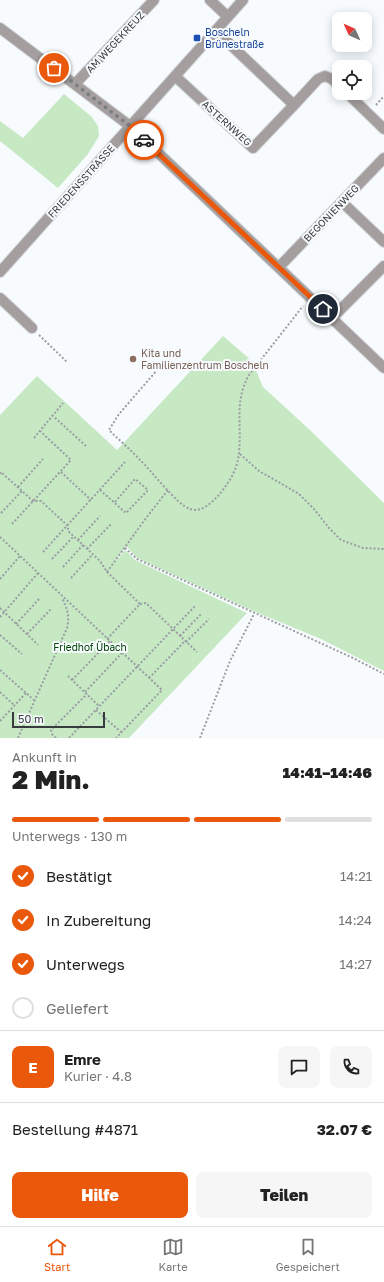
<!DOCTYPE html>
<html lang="de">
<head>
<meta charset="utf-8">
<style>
  body { margin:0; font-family:"Golos Text",sans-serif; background:#f6f6f6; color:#222; height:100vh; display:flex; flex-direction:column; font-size:15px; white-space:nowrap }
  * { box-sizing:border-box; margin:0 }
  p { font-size:13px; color:#767676 }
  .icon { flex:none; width:22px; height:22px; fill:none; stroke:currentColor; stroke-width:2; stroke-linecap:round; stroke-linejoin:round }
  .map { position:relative; height:738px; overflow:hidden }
  .panel { display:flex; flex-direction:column; background:#fff; flex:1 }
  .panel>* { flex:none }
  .needle { width:26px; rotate:315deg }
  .controls { position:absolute; left:332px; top:12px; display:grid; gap:8px }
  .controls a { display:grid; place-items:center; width:40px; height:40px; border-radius:8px; background:#fff; box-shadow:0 2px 10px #0003; font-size:20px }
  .scale { position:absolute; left:12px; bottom:10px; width:93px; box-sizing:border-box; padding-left:4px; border:2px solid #383c3f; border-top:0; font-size:11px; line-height:14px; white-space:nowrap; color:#383c3f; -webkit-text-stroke:3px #f7fbfe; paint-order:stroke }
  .pin { position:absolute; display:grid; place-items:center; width:34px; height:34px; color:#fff; margin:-17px; border:2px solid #fff; border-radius:50%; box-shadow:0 1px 4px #0007 }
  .courier { position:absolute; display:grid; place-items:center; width:40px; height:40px; margin:-20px; border:3px solid #ea580c; border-radius:50%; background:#fff; color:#222; box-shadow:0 1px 5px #0007 }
  .headline em { font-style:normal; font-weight:800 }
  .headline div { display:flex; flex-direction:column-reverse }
  .headline { display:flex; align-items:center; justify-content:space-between; height:68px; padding:0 12px }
  h1 { font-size:26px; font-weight:800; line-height:30px }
  .bar { display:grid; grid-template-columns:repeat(4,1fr); gap:6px 4px; align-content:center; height:48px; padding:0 12px }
  .bar i { height:5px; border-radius:3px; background:#e0e0e0 }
  .bar .active { background:#ea580c }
  .bar p { grid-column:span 4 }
  .line { display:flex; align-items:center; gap:10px; padding:0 12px; border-top:1px solid #e0e0e0 }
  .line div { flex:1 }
  .round { display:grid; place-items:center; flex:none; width:42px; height:42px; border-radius:8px; background:#f6f6f6 }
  ol { padding:0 12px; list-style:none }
  li { display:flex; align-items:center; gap:12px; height:44px }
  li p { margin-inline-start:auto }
  li .icon { padding:4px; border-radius:50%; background:#ea580c; color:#fff; stroke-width:4 }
  li:last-child { color:#767676 }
  li i { width:22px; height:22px; border:2px solid #e0e0e0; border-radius:50% }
  .button { display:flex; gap:8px; margin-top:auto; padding:8px 12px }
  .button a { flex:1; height:46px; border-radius:8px; background:#ea580c; color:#fff; font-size:16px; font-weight:800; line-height:46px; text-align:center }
  .button a+a { background:#f6f6f6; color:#222 }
  .tab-bar { display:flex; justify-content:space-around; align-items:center; height:56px; border-top:1px solid #e0e0e0; background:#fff; font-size:11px; color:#767676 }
  .tab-bar a { display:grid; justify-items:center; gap:2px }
  .tab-bar .active { color:#ea580c }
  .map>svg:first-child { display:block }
  .green { fill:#c6e9c4 }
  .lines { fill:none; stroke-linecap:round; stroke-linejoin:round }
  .minor-casing { stroke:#d1d5d8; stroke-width:12 }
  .path { stroke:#9a9ea1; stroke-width:2; stroke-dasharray:2 2; stroke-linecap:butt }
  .minor { stroke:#a49e9e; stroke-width:10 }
  .done { stroke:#7b7f82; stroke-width:4; stroke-dasharray:0 7.2 }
  .route { stroke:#ea580c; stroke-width:5 }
  .transit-dot { fill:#1a4fb4; stroke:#f7fbfe; stroke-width:1.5 }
  .education-dot { fill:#8d6e63; stroke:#f7fbfe; stroke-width:1.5 }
  .labels { text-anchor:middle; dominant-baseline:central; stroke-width:4; stroke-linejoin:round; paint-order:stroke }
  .transit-label { font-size:10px; fill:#164399; stroke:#f7fbfe; text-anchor:start }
  .street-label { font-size:10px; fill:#383c3f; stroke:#f7fbfe }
  .education-label { font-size:10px; fill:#785e54; stroke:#f7fbfe; text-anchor:start }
  .park-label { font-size:10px; fill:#004204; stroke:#f7fbfe }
</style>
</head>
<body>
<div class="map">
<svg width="384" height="738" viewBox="0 0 384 738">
  <rect width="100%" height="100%" fill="#f7fbfe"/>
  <path class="green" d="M64,94L92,117L98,126L99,136L88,154L58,188L0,141V121L23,138Z
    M223,336L252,361L263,387L311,431L384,503V671L321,639L251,610L137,558L126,546L116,560H117L125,550L135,560L247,613L129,738H0V415L37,376L117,450Z"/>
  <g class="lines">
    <defs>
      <path id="minor" d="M210,0L228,17
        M0,28L130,126L384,368
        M216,31L294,105L318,79L325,76L332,79L339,86
        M175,76L253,148L294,105
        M75,84L154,0
        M347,93L384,129
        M342,202L384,242
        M279,267L384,158
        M0,272L243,0
        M0,298L32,328
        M332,318L384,266"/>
    </defs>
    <use href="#minor" class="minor-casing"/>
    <path class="path" d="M376,105L384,96
      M39,335L67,362
      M158,369L119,414L109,430C119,440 130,449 140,460C151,470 177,505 190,509C201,513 211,503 218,496C229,483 238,469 239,452C242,425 234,401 249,375L303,306
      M52,415L86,446
      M34,438L63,403
      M240,454L259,471L299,494L314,509L329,528L341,540L363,548L384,549
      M61,472L91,500
      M0,474L1,472L33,501H41L68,526V531L100,561L107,572L140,604L107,639
      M18,487L43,459
      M100,490L126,513L148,490L135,479L114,503
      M1,513L22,491
      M12,524L71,460L40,431
      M0,537L162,690L116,738
      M78,540L100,516
      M125,548L137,559L353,658L384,674
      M87,549L112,523
      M43,552L125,462
      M52,559L74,536
      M63,567L83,545
      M107,572L146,518L168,490
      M71,578L93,554
      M0,579L20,556
      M140,604L146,603L197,652
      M0,608L38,645
      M0,617L38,573
      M16,624L40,598
      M27,634L51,609
      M0,635L22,654
      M180,636L202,613
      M186,642L209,619
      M0,670L35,701
      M68,676L99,706
      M149,678L185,641
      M72,680L110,641
      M0,692L14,705
      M85,692L122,653
      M96,710L121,732
      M0,721L26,693
      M18,738L67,628C70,616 67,608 62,598
      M56,738L52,734L51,730L87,694
      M69,738L196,605
      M200,738L230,661L254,614"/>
    <use href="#minor" class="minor"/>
  </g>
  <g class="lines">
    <path class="done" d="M54,68L130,126L144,140"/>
    <path class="route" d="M144,140L323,309"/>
  </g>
  <rect class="transit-dot" x="193" y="34" width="8" height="8" rx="2"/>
  <circle class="education-dot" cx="133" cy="359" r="4"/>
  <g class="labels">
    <g class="transit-label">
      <text x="205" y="32">Boscheln<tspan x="205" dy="12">Brünestraße</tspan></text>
    </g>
    <g class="street-label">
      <text transform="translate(115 42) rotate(-47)">AM WEGEKREUZ</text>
      <text transform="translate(227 123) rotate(42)">ASTERNWEG</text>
      <text transform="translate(81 181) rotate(-48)">FRIEDENSSTRASSE</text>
      <text transform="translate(331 213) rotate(-46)">BEGONIENWEG</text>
    </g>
    <g class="education-label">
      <text x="141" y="353">Kita und<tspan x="141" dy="12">Familienzentrum Boscheln</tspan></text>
    </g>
    <g class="park-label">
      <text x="90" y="647">Friedhof Übach</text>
    </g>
  </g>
</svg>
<div class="controls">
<a><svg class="needle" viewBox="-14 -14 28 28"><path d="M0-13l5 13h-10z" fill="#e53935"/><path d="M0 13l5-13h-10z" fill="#767676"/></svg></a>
<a><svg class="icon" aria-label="locate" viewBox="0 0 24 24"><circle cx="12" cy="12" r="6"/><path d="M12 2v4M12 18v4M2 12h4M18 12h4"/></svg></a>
</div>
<div class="scale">50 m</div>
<div class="pin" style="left:54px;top:68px;background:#ea580c"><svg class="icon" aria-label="bag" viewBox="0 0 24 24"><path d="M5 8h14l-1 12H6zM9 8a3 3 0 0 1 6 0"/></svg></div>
<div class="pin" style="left:323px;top:309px;background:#1f2937"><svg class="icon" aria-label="home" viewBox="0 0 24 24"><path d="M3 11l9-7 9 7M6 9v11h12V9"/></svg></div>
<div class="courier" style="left:144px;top:140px"><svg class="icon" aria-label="car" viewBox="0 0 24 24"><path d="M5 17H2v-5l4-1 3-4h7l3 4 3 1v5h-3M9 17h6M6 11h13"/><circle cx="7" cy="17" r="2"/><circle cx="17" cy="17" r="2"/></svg></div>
</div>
<section class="panel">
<div class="headline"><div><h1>2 Min.</h1><p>Ankunft in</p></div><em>14:41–14:46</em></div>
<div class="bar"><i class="active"></i><i class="active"></i><i class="active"></i><i></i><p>Unterwegs · 130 m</p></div>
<ol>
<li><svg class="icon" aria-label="check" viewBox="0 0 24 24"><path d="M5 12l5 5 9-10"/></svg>Bestätigt<p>14:21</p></li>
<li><svg class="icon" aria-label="check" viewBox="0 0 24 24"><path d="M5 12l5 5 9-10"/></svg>In Zubereitung<p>14:24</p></li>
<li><svg class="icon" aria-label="check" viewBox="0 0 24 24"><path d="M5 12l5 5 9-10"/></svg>Unterwegs<p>14:27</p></li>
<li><i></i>Geliefert</li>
</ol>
<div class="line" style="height:72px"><b class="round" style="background:#ea580c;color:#fff">E</b><div><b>Emre</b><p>Kurier · 4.8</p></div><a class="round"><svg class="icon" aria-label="chat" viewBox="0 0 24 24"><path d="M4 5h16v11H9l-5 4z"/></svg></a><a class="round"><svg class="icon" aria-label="phone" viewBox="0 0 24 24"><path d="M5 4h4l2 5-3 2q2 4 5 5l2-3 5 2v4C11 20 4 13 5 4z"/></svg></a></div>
<div class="line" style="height:52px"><div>Bestellung #4871</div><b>32.07 €</b></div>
<div class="button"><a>Hilfe</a><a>Teilen</a></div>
</section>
<nav class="tab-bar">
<a class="active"><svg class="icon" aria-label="home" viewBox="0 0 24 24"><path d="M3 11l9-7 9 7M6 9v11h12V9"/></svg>Start</a>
<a><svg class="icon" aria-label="map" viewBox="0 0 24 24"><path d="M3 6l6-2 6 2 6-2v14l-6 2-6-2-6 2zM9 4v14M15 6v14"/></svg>Karte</a>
<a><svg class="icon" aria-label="saved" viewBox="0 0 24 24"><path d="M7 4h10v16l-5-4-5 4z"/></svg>Gespeichert</a>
</nav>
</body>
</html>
